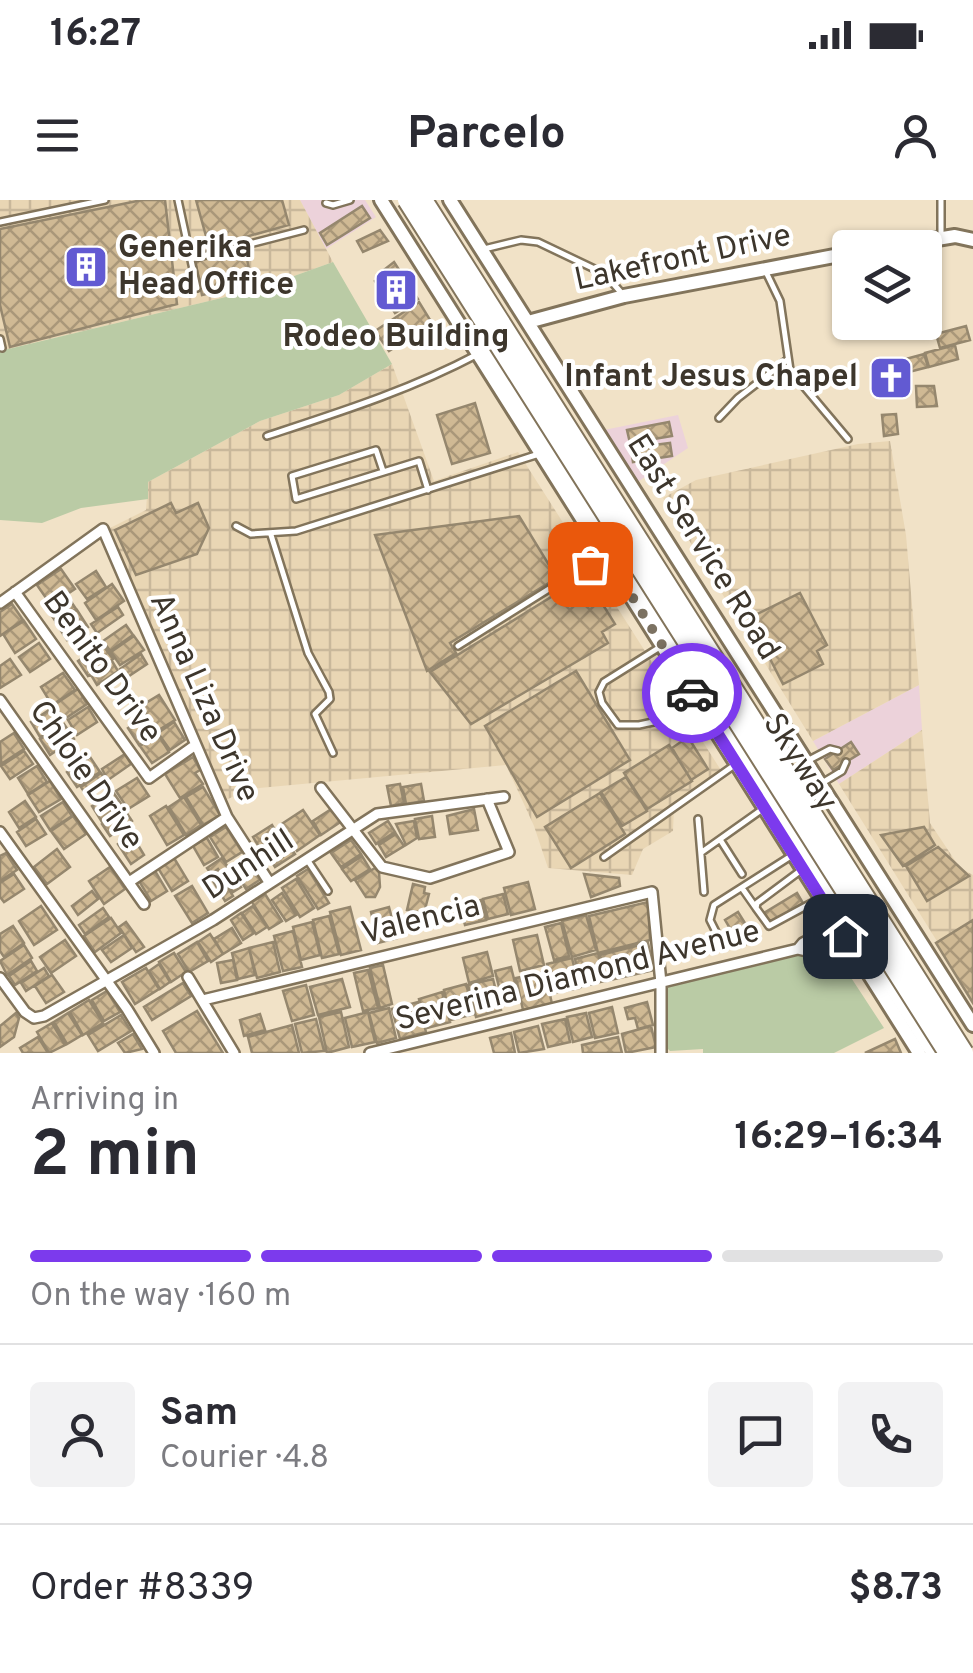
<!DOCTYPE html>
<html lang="en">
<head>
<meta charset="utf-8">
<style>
  body { margin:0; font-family:Overpass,sans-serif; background:#f2f2f3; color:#2b2b33; height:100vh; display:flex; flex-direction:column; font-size:38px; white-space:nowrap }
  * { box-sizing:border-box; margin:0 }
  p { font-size:32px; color:#7c7c81 }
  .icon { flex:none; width:55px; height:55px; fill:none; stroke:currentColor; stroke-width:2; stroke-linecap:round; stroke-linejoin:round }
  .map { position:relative; height:853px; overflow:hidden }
  .panel { display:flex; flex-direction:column; background:#fff; flex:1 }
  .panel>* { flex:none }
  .buttons { position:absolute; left:832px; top:30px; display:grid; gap:20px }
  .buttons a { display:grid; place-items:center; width:110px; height:110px; border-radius:10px; background:#fff; box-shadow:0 2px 8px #0004; font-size:50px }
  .pin { position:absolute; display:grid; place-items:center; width:85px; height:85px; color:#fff; margin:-42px; border-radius:20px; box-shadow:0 5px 15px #0006 }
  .courier { position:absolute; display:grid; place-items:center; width:100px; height:100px; margin:-50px; border:8px solid #7c3aed; border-radius:50%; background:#fff; color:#222; box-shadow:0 2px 12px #0007 }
  .head em { font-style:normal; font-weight:700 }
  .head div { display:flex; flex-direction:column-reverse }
  .head { display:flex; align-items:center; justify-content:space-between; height:170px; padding:0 30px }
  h1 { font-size:65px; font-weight:700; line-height:75px }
  .bar { display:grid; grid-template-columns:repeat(4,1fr); gap:15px 10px; align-content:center; height:120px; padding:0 30px }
  .bar i { height:12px; border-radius:8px; background:#e1e1e2 }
  .bar .selected { background:#7c3aed }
  .bar p { grid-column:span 4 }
  .line { display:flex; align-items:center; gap:25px; padding:0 30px; border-top:2px solid #e1e1e2 }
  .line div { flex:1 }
  .round { display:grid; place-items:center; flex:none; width:105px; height:105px; border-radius:10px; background:#f2f2f3 }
  .status { display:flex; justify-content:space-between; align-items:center; height:70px; padding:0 50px; background:#fff; direction:ltr }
  .status svg { height:28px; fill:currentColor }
  header { display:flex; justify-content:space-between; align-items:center; height:130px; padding:0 30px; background:#fff; font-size:45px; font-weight:700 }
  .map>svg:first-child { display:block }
  .commercial { fill:#ecd2da }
  .industrial { fill:url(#industrial-grid) }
  .green { fill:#bacba5 }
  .building { fill:url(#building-cross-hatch); stroke:#95876e; stroke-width:2.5 }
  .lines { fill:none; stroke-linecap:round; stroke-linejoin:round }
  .lane-casing { stroke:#82745b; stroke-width:10 }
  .street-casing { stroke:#82745b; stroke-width:14 }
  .secondary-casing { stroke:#82745b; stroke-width:18 }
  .highway-casing { stroke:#82745b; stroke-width:22 }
  .lane { stroke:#fff; stroke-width:5 }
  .street { stroke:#fff; stroke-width:9 }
  .secondary { stroke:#fff; stroke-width:12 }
  .highway { stroke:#fff; stroke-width:18 }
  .highway-bridge-casing { stroke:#82745b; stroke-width:22; stroke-linecap:butt }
  .highway-bridge { stroke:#fff; stroke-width:18 }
  .done { stroke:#7c7262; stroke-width:10; stroke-dasharray:0 18 }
  .route { stroke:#7c3aed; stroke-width:12 }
  .labels { text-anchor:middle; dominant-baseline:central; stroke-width:8; stroke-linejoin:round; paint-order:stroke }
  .poi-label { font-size:32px; font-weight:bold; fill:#3d362c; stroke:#fff; text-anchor:start }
  .street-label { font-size:32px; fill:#3d362c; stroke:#fff }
</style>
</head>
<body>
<div class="status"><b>16:27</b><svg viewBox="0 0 49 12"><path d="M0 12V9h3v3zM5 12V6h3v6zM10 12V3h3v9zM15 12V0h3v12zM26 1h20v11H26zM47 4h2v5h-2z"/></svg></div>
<header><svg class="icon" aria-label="menu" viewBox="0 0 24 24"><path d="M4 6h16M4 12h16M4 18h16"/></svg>Parcelo<svg class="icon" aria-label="person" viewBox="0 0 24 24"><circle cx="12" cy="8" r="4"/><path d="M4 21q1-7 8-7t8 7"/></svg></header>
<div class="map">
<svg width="973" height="853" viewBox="0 0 973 853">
  <defs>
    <pattern id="industrial-grid" width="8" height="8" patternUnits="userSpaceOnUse" patternTransform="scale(2.5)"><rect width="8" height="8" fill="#e9d6b4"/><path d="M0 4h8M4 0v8" fill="none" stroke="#c9b89b"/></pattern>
    <pattern id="building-cross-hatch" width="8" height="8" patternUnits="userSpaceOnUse" patternTransform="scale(2.5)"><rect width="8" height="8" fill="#cfb994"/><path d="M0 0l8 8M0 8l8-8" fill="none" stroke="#a99779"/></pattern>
  </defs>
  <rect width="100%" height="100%" fill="#f1e2c7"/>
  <path class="commercial" d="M300,0H365L376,17L326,49Z
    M678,215L688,248L636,283L604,230Z
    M919,485L922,530L839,584L813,541Z"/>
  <path class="industrial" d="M0,0H300L333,62L255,90L0,151Z
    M392,164L434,281L518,252L724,575L674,607L673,631L643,649L632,675L548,668L534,626L506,565L249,589L226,600L110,328L146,310L148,282L260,221L339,195Z
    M890,241L906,335L919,485L813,541L663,298L696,280L858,244Z
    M922,530L930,623L960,668L973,675V799L839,584Z"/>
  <path class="green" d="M333,62L392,164L339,195L260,221L148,282V299L81,308L42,323L0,320V151L255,90Z
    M829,744L884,828L834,853H703V849L670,851L666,847L668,787Z"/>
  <path class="building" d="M142,0H165L177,104L10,147L0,105V29Z
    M196,0H282L289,25L209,47Z
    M362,6L370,18L327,45L320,33Z
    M380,30L388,41L363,52L357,41Z
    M245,49L252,84L202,95L195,60Z
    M394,62L418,99L395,113L375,81L387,73L385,69Z
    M419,102L432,123L389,151L375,131Z
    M966,126L970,140L940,148L936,134Z
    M955,145L958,159L929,167L925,153Z
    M924,154L928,167L909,172L906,159Z
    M916,186H934L937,206L917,207Z
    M475,203L490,253L452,264L437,215Z
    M896,214L898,234L884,236L882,215Z
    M669,222L672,236L630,243L627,230Z
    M670,243L672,256L633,262L631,248Z
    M171,303L176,313L198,303L209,328L197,354L136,375L115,330Z
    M519,316L557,378L450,443L456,453L427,471L375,335Z
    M61,369L75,389L51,405L37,385Z
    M96,371L106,387L87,399L76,384Z
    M585,376L615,424L602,432L608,443L471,524L430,472Z
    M112,384L124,401L96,420L85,403Z
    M800,393L827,445L817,451L823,464L783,484L749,418Z
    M68,397L76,409L56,422L48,410Z
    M12,404L23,420L0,436V412Z
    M118,407L123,415L97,433L91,424Z
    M77,410L88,427L67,440L56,423Z
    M24,421L36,439L15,453L3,434Z
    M126,425L133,435L110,451L103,441Z
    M134,436L144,450L120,465L111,452Z
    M39,443L50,459L30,472L19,457Z
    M102,444L113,459L88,476L78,461Z
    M141,454L147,464L126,478L120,469Z
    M10,459L21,475L0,488V466Z
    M112,461L118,471L97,485L91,475Z
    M576,471L630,560L537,617L485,526Z
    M63,473L75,490L52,505L41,487Z
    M78,489L87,504L63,520L54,505Z
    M159,495L175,520L157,531L141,506Z
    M88,507L97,522L77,535L68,520Z
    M52,508L62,524L40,537L31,522Z
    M145,517L156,534L139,545L128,528Z
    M174,522L185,540L170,550L158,533Z
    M64,524L74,539L50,555L40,539Z
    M14,533L24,549L1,564L0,542Z
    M158,534L169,552L152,563L140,546Z
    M688,537L708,569L691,580L672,548Z
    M851,542L859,554L833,570L825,559Z
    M669,545L692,581L647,609L624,573Z
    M24,551L33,564L10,579L1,566Z
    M125,554L131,564L108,580L102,569Z
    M90,557L100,572L77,587L67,572Z
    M193,557L200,570L195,573L203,584L180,598L165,574Z
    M37,566L47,582L28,594L18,578Z
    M101,573L107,582L87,596L81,587Z
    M626,577L647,611L622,626L601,592Z
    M137,578L149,596L128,609L116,591Z
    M50,581L61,599L39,612L28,595Z
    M400,584L404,603L391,606L387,586Z
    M421,584L424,601L406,604L403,587Z
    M203,587L220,615L203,625L186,597Z
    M113,592L124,608L102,622L92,606Z
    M600,593L625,634L571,668L545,627Z
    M184,597L201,625L186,635L169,607Z
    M25,601L36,617L19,628L9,612Z
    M63,602L72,616L50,630L41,616Z
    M166,606L184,635L167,645L150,616Z
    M333,608L342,621L321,635L313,621Z
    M124,609L132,621L110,636L102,624Z
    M474,609L478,630L450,634L447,616Z
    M303,610L320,635L297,651L280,625Z
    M73,616L86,634L64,649L51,631Z
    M432,616L435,637L419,639L415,619Z
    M36,619L46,634L26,646L17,632Z
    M388,621L395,632L376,644L369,633Z
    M414,621L417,638L406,645L396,624Z
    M272,625L281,640L262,652L253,637Z
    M226,627L242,652L226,662L210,637Z
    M924,627L935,645L903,666L881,635Z
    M396,634L404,646L386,657L379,645Z
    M132,635L144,655L131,664L118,644Z
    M207,638L218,657L204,665L193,646Z
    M285,638L295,654L275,667L265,651Z
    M351,640L361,654L341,667L331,653Z
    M938,647L969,676L927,701L906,666Z
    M57,649L70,667L47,684L34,667Z
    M6,653L17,670L0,681V656Z
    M362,656L370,669L351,681L342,669Z
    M247,657L261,679L246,689L232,667Z
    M174,658L188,681L172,691L158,668Z
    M222,658L241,687L233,692L218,669L211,674L207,668Z
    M110,667L125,689L104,704L89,681Z
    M375,668L379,672L380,687L375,697H366L355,680Z
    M308,669L329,703L318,709L297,676Z
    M155,671L167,691L151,701L139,681Z
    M218,671L233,696L225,701L210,676Z
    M14,674L24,689L4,702L0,697V683Z
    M584,674L619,678L620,686L591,697Z
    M296,679L314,708L300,717L282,688Z
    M528,682L535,709L511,715L504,688Z
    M413,684L425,687L424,693L429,694L424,713L407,710Z
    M192,686L208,713L192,723L175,696Z
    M92,691L98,699L78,715L72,706Z
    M282,693L296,715L286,721L272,700Z
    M797,693L803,703L771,724L764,713Z
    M265,694L282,721L269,729L252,702Z
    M503,694L508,714L488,719L483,699Z
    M481,700L486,720L465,725L460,705Z
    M648,702L650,740L598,753L589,716Z
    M41,706L57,730L34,745L19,721Z
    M253,706L267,727L256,734L242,713Z
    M350,707L361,750L341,755L330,712Z
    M389,707L397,738L378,743L371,712Z
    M103,708L109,717L85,734L79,725Z
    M738,712L755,739L741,747L725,720Z
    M241,713L254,733L243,740L231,720Z
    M586,715L596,750L572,757L562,721Z
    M329,716L339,754L322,758L313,720Z
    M111,718L121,733L95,752L84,736Z
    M973,720V803L936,743Z
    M126,722L144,747L136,752L119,727Z
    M312,722L320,755L301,760L293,727Z
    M561,723L569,756L554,760L545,727Z
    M13,726L24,743L4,757L0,751V734Z
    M232,728L241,743L223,754L214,739Z
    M293,731L302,767L283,771L274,736Z
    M210,734L223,754L211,762L198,742Z
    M124,735L132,748L111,762L102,750Z
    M537,735L544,765L520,771L513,740Z
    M65,740L76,756L51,773L40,757Z
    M197,742L208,761L189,772L178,754Z
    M273,742L280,772L257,778L249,748Z
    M648,743L654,770L606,781L600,755Z
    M24,745L32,758L7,775L0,761Z
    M249,748L255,775L238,779L232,753Z
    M487,752L493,776L469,783L463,758Z
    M174,753L186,772L171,782L159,762Z
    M598,753L604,781L581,787L575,759Z
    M572,758L579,788L553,793L547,764Z
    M233,760L237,780L221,783L217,763Z
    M31,761L37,771L15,785L9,776Z
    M159,764L170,782L160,789L149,771Z
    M383,765L392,804L380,808L370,768Z
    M511,767L519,799L503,803L495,771Z
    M44,768L49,776L26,791L21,783Z
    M146,768L159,789L135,804L122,782Z
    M368,770L378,808L363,811L354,773Z
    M545,772L552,804L523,810L516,778Z
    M52,775L64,792L46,803L35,786Z
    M342,779L350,807L318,815L310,787Z
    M493,779L501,810L476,817L468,785Z
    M183,783L191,796L152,820L144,807Z
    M466,784L474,814L451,820L444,790Z
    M306,785L314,815L292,821L283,791Z
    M107,791L120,812L104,821L92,800Z
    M442,792L450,822L427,828L419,799Z
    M89,800L103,823L83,835L70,812Z
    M418,802L426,832L400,839L392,809Z
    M647,802L653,825L638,829L635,818L628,819L625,808Z
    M612,807L618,833L595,838L589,813Z
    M389,808L396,838L377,843L369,813Z
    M197,811L223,853H176L163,831Z
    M341,812L349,847L327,853L319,817Z
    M368,812L375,842L352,847L345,818Z
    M16,813L19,818L14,837L0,847V826Z
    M68,813L82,835L67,844L54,822Z
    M586,813L592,837L573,842L567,817Z
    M260,814L265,830L244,836L240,820Z
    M121,815L131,831L98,851L88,835Z
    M316,819L324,851L302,853L295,824Z
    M565,819L570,842L548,847L542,824Z
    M52,823L65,845L49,853L37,832Z
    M292,825L299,853H252L248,837Z
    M538,826L544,849L519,853L514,832Z
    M651,826L656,847L626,853L622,834Z
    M511,833L515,853H494L490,838Z
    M133,834L142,849L125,853L118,843Z
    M38,837L48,853H23L20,848Z
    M618,837L622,853H583L582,845Z
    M895,839L901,853H865Z"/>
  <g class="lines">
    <defs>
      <path id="lane" d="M178,0L197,88
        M941,0V35
        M326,3L333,5L350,0
        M0,22L105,0
        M484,49L521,40L538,42L605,74L624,96
        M191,59L304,30
        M766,72L780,101L790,170L848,239
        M0,139L2,148
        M719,218L738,198L787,160
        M267,236C340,212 410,190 478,154
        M383,271L376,250L292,276L296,299L419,261L428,290
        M236,326L251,334L296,331L539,254
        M271,335L308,453L329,492L330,499L315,514L333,553
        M591,385L613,371
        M458,446L603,355
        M660,447L604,482L599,492L602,503L618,525H639L700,512
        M809,560L830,549L838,551
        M822,583L842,571L846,562
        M698,619L704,692
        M721,641L742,674
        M702,652L764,608
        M604,657L736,564
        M308,661L328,691
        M800,671L757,703L756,708L769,726L819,699
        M742,688L756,708
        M718,736L710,720L714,705L791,656"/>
      <path id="street" d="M15,392L149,578L194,546
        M0,403L103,329L227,617L269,682
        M0,500L144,704
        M321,588L382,667L430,678L509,652L487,599
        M0,632L127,809L154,853
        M129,682L227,617
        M798,749L803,743L838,725
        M188,777L234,853
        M0,778L25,812L34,818L44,816L213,720L377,614L504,597
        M203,800L652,692L661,783V853
        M370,853L798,749L807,751L845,736"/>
      <path id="secondary" d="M381,0L919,853
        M450,0L973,825
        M883,48L955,36L973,40
        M528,122L624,96L850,53"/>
      <path id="highway" d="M491,149L936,853"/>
    </defs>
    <use href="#lane" class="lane-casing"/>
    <use href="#street" class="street-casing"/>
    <use href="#secondary" class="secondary-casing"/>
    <use href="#highway" class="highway-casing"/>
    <use href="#lane" class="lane"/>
    <use href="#street" class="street"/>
    <use href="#secondary" class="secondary"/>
    <use href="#highway" class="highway"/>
    <defs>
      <path id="highway-bridge" d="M407,0L948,853
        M423,0L964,853"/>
    </defs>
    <use href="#highway-bridge" class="highway-bridge-casing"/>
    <use href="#highway-bridge" class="highway-bridge"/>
  </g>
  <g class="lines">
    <path class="done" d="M590,364L605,353L692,493"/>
    <path class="route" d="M692,493L845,736"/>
  </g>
  <defs>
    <symbol id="building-square" viewBox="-11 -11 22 22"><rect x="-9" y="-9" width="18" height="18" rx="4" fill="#625ad2" stroke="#fff"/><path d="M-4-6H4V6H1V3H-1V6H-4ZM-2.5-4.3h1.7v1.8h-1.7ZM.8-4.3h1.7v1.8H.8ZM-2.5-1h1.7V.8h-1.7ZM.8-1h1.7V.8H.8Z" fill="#fff"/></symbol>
    <symbol id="church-square" viewBox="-11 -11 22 22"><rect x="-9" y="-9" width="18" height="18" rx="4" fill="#625ad2" stroke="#fff"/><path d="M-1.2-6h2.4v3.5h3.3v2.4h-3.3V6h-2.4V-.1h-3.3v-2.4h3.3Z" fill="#fff"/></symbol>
  </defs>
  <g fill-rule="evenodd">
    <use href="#building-square" x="61" y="42" width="50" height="50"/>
    <use href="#building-square" x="371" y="65" width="50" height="50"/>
    <use href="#church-square" x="866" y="153" width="50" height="50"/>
  </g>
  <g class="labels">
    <g class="poi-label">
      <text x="118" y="49">Generika<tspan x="118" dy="37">Head Office</tspan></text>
      <text x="396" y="138" text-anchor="middle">Rodeo Building</text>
      <text x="858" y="178" text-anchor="end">Infant Jesus Chapel</text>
    </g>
    <g class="street-label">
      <text transform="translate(683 59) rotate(-12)">Lakefront Drive</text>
      <text transform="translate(702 348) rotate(58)">East Service Road</text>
      <text transform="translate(101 468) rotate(54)">Benito Drive</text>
      <text transform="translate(203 498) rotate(66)">Anna Liza Drive</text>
      <text transform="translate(799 563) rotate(57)">Skyway</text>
      <text transform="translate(85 576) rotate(55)">Chloie Drive</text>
      <text transform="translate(249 666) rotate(-33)">Dunhill</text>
      <text transform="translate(421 721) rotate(-14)">Valencia</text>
      <text transform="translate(578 777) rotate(-14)">Severina Diamond Avenue</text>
    </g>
  </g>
</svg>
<div class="buttons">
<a><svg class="icon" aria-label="layers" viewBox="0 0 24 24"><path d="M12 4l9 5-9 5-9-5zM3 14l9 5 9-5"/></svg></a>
</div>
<div class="pin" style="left:590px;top:364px;background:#ea580c"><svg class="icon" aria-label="bag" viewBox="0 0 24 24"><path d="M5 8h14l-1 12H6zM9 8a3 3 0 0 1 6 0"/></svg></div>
<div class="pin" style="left:845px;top:736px;background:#1f2937"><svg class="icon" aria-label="home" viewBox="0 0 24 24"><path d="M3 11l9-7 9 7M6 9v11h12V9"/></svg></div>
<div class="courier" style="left:692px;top:493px"><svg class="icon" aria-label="car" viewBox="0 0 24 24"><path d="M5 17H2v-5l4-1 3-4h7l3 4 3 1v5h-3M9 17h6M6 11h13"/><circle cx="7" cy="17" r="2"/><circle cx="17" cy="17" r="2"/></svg></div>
</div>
<section class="panel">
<div class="head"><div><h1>2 min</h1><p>Arriving in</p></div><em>16:29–16:34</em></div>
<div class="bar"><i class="selected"></i><i class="selected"></i><i class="selected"></i><i></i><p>On the way · 160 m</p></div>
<div class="line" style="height:180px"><a class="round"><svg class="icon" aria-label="person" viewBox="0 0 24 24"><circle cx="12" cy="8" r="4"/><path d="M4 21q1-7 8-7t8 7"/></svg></a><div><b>Sam</b><p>Courier · 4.8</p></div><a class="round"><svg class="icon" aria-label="chat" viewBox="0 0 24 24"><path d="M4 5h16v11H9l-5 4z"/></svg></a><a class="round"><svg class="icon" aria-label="phone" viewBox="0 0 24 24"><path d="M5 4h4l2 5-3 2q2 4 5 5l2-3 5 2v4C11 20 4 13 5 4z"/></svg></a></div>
<div class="line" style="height:130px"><div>Order #8339</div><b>$8.73</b></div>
</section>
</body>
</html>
